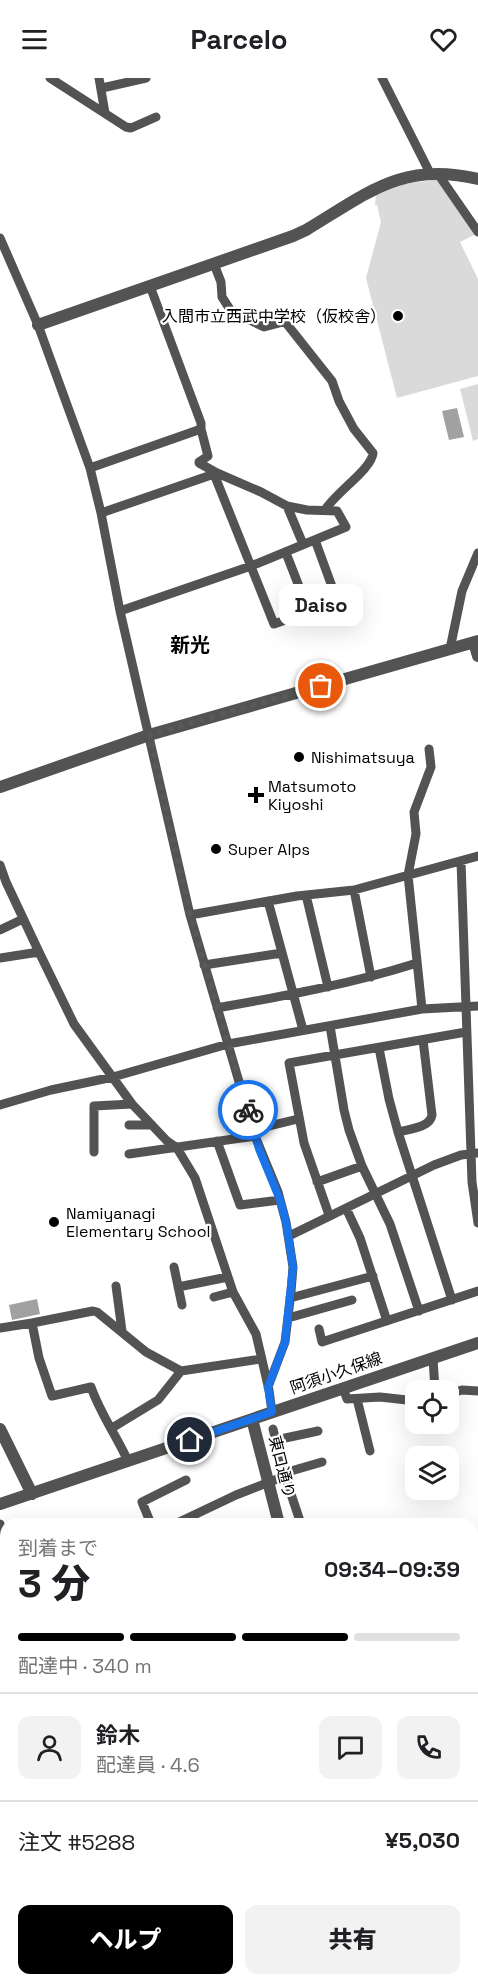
<!DOCTYPE html>
<html lang="ja">
<head>
<meta charset="utf-8">
<style>
  body { margin:0; font-family:"Space Grotesk","Noto Sans JP",sans-serif; background:#f2f2f2; color:#202124; height:100vh; display:flex; flex-direction:column; font-size:22px; white-space:nowrap }
  * { box-sizing:border-box; margin:0 }
  p { font-size:20px; color:#757577 }
  .icon { flex:none; width:33px; height:33px; fill:none; stroke:currentColor; stroke-width:2; stroke-linecap:round; stroke-linejoin:round }
  .map { position:relative; flex:1; overflow:hidden }
  .drawer { position:absolute; left:0px; top:1440px; width:478px; height:468px; display:flex; flex-direction:column; background:#fff; border-radius:18px 18px 0 0; box-shadow:0 6px 24px #0002 }
  .drawer>* { flex:none }
  .buttons { position:absolute; left:405px; top:1302px; display:grid; gap:12px }
  .buttons a { display:grid; place-items:center; width:54px; height:54px; border-radius:12px; background:#fff; box-shadow:0 6px 24px #0002; font-size:30px }
  .pin { position:absolute; display:grid; place-items:center; width:51px; height:51px; color:#fff; margin:-26px; border:3px solid #fff; border-radius:50%; box-shadow:0 2px 6px #0007 }
  .courier { position:absolute; display:grid; place-items:center; width:60px; height:60px; margin:-30px; border:4px solid #1a73e8; border-radius:50%; background:#fff; color:#222; box-shadow:0 2px 8px #0007 }
  .bubble { position:absolute; height:42px; border-radius:12px; background:#fff; box-shadow:0 6px 24px #0002; font-size:20px; font-weight:800; line-height:42px; text-align:center }
  .head em { font-style:normal; font-weight:800 }
  .head div { display:flex; flex-direction:column-reverse }
  .head { display:flex; align-items:center; justify-content:space-between; height:102px; padding:0 18px }
  h1 { font-size:39px; font-weight:800; line-height:45px }
  .bar { display:grid; grid-template-columns:repeat(4,1fr); gap:9px 6px; align-content:center; height:72px; padding:0 18px }
  .bar i { height:8px; border-radius:4px; background:#e0e0e0 }
  .bar .active { background:#000 }
  .bar p { grid-column:span 4 }
  .line { display:flex; align-items:center; gap:15px; padding:0 18px; border-top:2px solid #e0e0e0 }
  .line div { flex:1 }
  .round { display:grid; place-items:center; flex:none; width:63px; height:63px; border-radius:12px; background:#f2f2f2 }
  .cta { display:flex; gap:12px; margin-top:auto; padding:12px 18px }
  .cta a { flex:1; height:69px; border-radius:12px; background:#000; color:#fff; font-size:24px; font-weight:800; line-height:69px; text-align:center }
  .cta a+a { background:#f2f2f2; color:#202124 }
  header { display:flex; justify-content:space-between; align-items:center; height:78px; padding:0 18px; background:#fff; font-size:27px; font-weight:800 }
  .map>svg:first-child { display:block }
  .green { fill:#dadada }
  .water { fill:#a1a1a1 }
  .lines { fill:none; stroke-linecap:round; stroke-linejoin:round }
  .minor { stroke:#535353; stroke-width:9 }
  .tertiary { stroke:#535353; stroke-width:12 }
  .done { stroke:#595959; stroke-width:6; stroke-dasharray:0 10.8 }
  .route { stroke:#1a73e8; stroke-width:8 }
  .poi-dot { fill:#000; stroke:#fff; stroke-width:2 }
  .labels { text-anchor:middle; dominant-baseline:central; stroke-width:4.5; stroke-linejoin:round; paint-order:stroke }
  .poi-label { font-size:16px; fill:#000; stroke:#fff; text-anchor:start }
  .street-label { font-size:16px; fill:#000; stroke:#fff }
  .quarter-label { font-size:20px; font-weight:bold; fill:#000; stroke:#fff }
</style>
</head>
<body>
<header><svg class="icon" aria-label="menu" viewBox="0 0 24 24"><path d="M4 6h16M4 12h16M4 18h16"/></svg>Parcelo<svg class="icon" aria-label="heart" viewBox="0 0 24 24"><path d="M12 20l-8-8c-3-5 5-10 8-4 3-6 11-1 8 4z"/></svg></header>
<div class="map">
<svg width="478" height="1908" viewBox="0 0 478 1908">
  <rect width="100%" height="100%" fill="#fff"/>
  <path class="green" d="M436,102L443,108L476,156L460,164L478,201V298L397,320L366,200L381,144L377,127H375L376,117L402,106Z
    M478,306V361L473,363L460,311Z"/>
  <path class="water" d="M457,330L464,359L449,362L442,333Z
    M37,1221L40,1236L12,1242L9,1227Z"/>
  <g class="lines">
    <path class="minor" d="M50,0L126,49L131,50L156,39
      M99,0L105,35
      M382,0L430,95
      M102,10L146,0
      M438,96L478,154
      M0,160L38,247L90,390L101,435L120,533L190,837L255,1058L278,1114L286,1144L293,1189L291,1214L285,1264L268,1309
      M214,186L221,204L222,219L231,233L264,249L283,244L286,245L332,303L339,323L354,351L373,375C372,391 335,415 325,432
      M90,390L201,351
      M214,396L274,546L309,534L286,475
      M287,428L303,466
      M101,435L217,395
      M315,462L334,514
      M120,533L251,488L346,449L337,433L307,432L287,428L261,414L217,395L199,385V384L208,378L201,351V345L150,208
      M450,571L462,513L478,475
      M461,783L472,1104L478,1145
      M0,787L6,804L39,874
      M354,812L371,899
      M306,817L328,909
      M268,823L303,952
      M190,837L297,818L354,812L478,778
      M0,852L23,841
      M0,880L39,874L74,946L132,1026L167,1063L177,1070L195,1100L233,1214L256,1256L269,1312L272,1334
      M204,887L282,875
      M217,930C284,918 351,906 417,885
      M422,931L408,797L416,756L414,734L431,689L429,671
      M330,948L344,1032L349,1052L362,1088L390,1146L419,1233
      M379,970L389,1021L398,1054L452,1222
      M0,1027L51,1012L113,999L228,966L422,931L478,928
      M129,1047H152
      M253,1052L298,1041
      M398,1054C409,1051 430,1050 432,1037L423,962
      M217,1063L240,1127L280,1122
      M94,1074V1028L132,1026
      M129,1076L255,1058
      M317,1104L362,1088
      M346,1130L360,1160L387,1243
      M329,1137L304,1065L289,985L466,954
      M289,1158L434,1087L461,1077L478,1075
      M174,1189L182,1227
      M116,1208L122,1253
      M178,1209L228,1199
      M214,1219L233,1214
      M290,1220L373,1198
      M288,1240L352,1222
      M32,1245L93,1233L97,1234L146,1274L181,1293L261,1281
      M0,1250L32,1245L39,1280L52,1318L91,1309C100,1335 116,1357 128,1383
      M319,1251L322,1264L478,1213
      M433,1280L435,1312
      M343,1310L347,1321L380,1319L416,1323
      M448,1316L462,1312L478,1313
      M357,1321L370,1373
      M112,1350L158,1322L181,1293
      M273,1351L284,1395L301,1446
      M276,1362L318,1353
      M284,1395L322,1384
      M0,1446L6,1465
      M151,1446L142,1424L186,1402
      M175,1446L236,1417L285,1398
      M0,1520L6,1518
      M472,1660L477,1658
      M472,1711L478,1709
      M472,1797L478,1796
      M34,1902L35,1908
      M285,1902L286,1908
      M342,1902L343,1908
      M465,1902L466,1908
      M226,1907L238,1902
      M65,1908L108,1902"/>
    <path class="tertiary" d="M38,247L293,158L306,152C368,115 402,83 478,101
      M474,564L478,578
      M0,709L149,657L478,563
      M252,1341L279,1446
      M0,1351L32,1416
      M0,1426L478,1265
      M472,1475L478,1474
      M0,1627L6,1625
      M397,1902L398,1908"/>
  </g>
  <g class="lines">
    <path class="done" d="M248,1032L190,837L149,657L321,608"/>
    <path class="route" d="M190,1362L272,1334L268,1309L285,1264L293,1189L286,1144L280,1122L259,1071L248,1032"/>
  </g>
  <g class="poi-dot">
    <circle cx="398" cy="238" r="6"/>
    <circle cx="299" cy="679" r="6"/>
    <path d="M253 708h6v6h6v6h-6v6h-6v-6h-6v-6h6z"/>
    <circle cx="216" cy="771" r="6"/>
    <circle cx="54" cy="1144" r="6"/>
  </g>
  <g class="labels">
    <g class="poi-label">
      <text x="386" y="238" text-anchor="end">入間市立西武中学校（仮校舎）</text>
      <text x="311" y="679">Nishimatsuya</text>
      <text x="268" y="708">Matsumoto<tspan x="268" dy="18">Kiyoshi</tspan></text>
      <text x="228" y="771">Super Alps</text>
      <text x="66" y="1135">Namiyanagi<tspan x="66" dy="18">Elementary School</tspan></text>
    </g>
    <g class="street-label">
      <text transform="translate(336 1295) rotate(-19)">阿須小久保線</text>
      <text transform="translate(282 1389) rotate(76)">東口通り</text>
    </g>
    <g class="quarter-label">
      <text x="190" y="567">新光</text>
    </g>
  </g>
</svg>
<div class="buttons">
<a><svg class="icon" aria-label="locate" viewBox="0 0 24 24"><circle cx="12" cy="12" r="6"/><path d="M12 2v4M12 18v4M2 12h4M18 12h4"/></svg></a>
<a><svg class="icon" aria-label="layers" viewBox="0 0 24 24"><path d="M12 4l9 5-9 5-9-5zM3 14l9 5 9-5"/></svg></a>
</div>
<div class="pin" style="left:321px;top:608px;background:#ea580c"><svg class="icon" aria-label="bag" viewBox="0 0 24 24"><path d="M5 8h14l-1 12H6zM9 8a3 3 0 0 1 6 0"/></svg></div>
<div class="pin" style="left:190px;top:1362px;background:#1f2937"><svg class="icon" aria-label="home" viewBox="0 0 24 24"><path d="M3 11l9-7 9 7M6 9v11h12V9"/></svg></div>
<div class="courier" style="left:248px;top:1032px"><svg class="icon" aria-label="bike" viewBox="0 0 24 24"><circle cx="6" cy="16" r="4"/><circle cx="18" cy="16" r="4"/><path d="M6 16l4-8h5l3 8M10 8l3 8H6M13 5h3"/></svg></div>
<div class="bubble" style="left:279px;top:506px;width:84px">Daiso</div>
<section class="drawer">
<div class="head"><div><h1>3 分</h1><p>到着まで</p></div><em>09:34–09:39</em></div>
<div class="bar"><i class="active"></i><i class="active"></i><i class="active"></i><i></i><p>配達中 · 340 m</p></div>
<div class="line" style="height:108px"><a class="round"><svg class="icon" aria-label="person" viewBox="0 0 24 24"><circle cx="12" cy="8" r="4"/><path d="M4 21q1-7 8-7t8 7"/></svg></a><div><b>鈴木</b><p>配達員 · 4.6</p></div><a class="round"><svg class="icon" aria-label="chat" viewBox="0 0 24 24"><path d="M4 5h16v11H9l-5 4z"/></svg></a><a class="round"><svg class="icon" aria-label="phone" viewBox="0 0 24 24"><path d="M5 4h4l2 5-3 2q2 4 5 5l2-3 5 2v4C11 20 4 13 5 4z"/></svg></a></div>
<div class="line" style="height:78px"><div>注文 #5288</div><b>¥5,030</b></div>
<div class="cta"><a>ヘルプ</a><a>共有</a></div>
</section>
</div>
</body>
</html>
